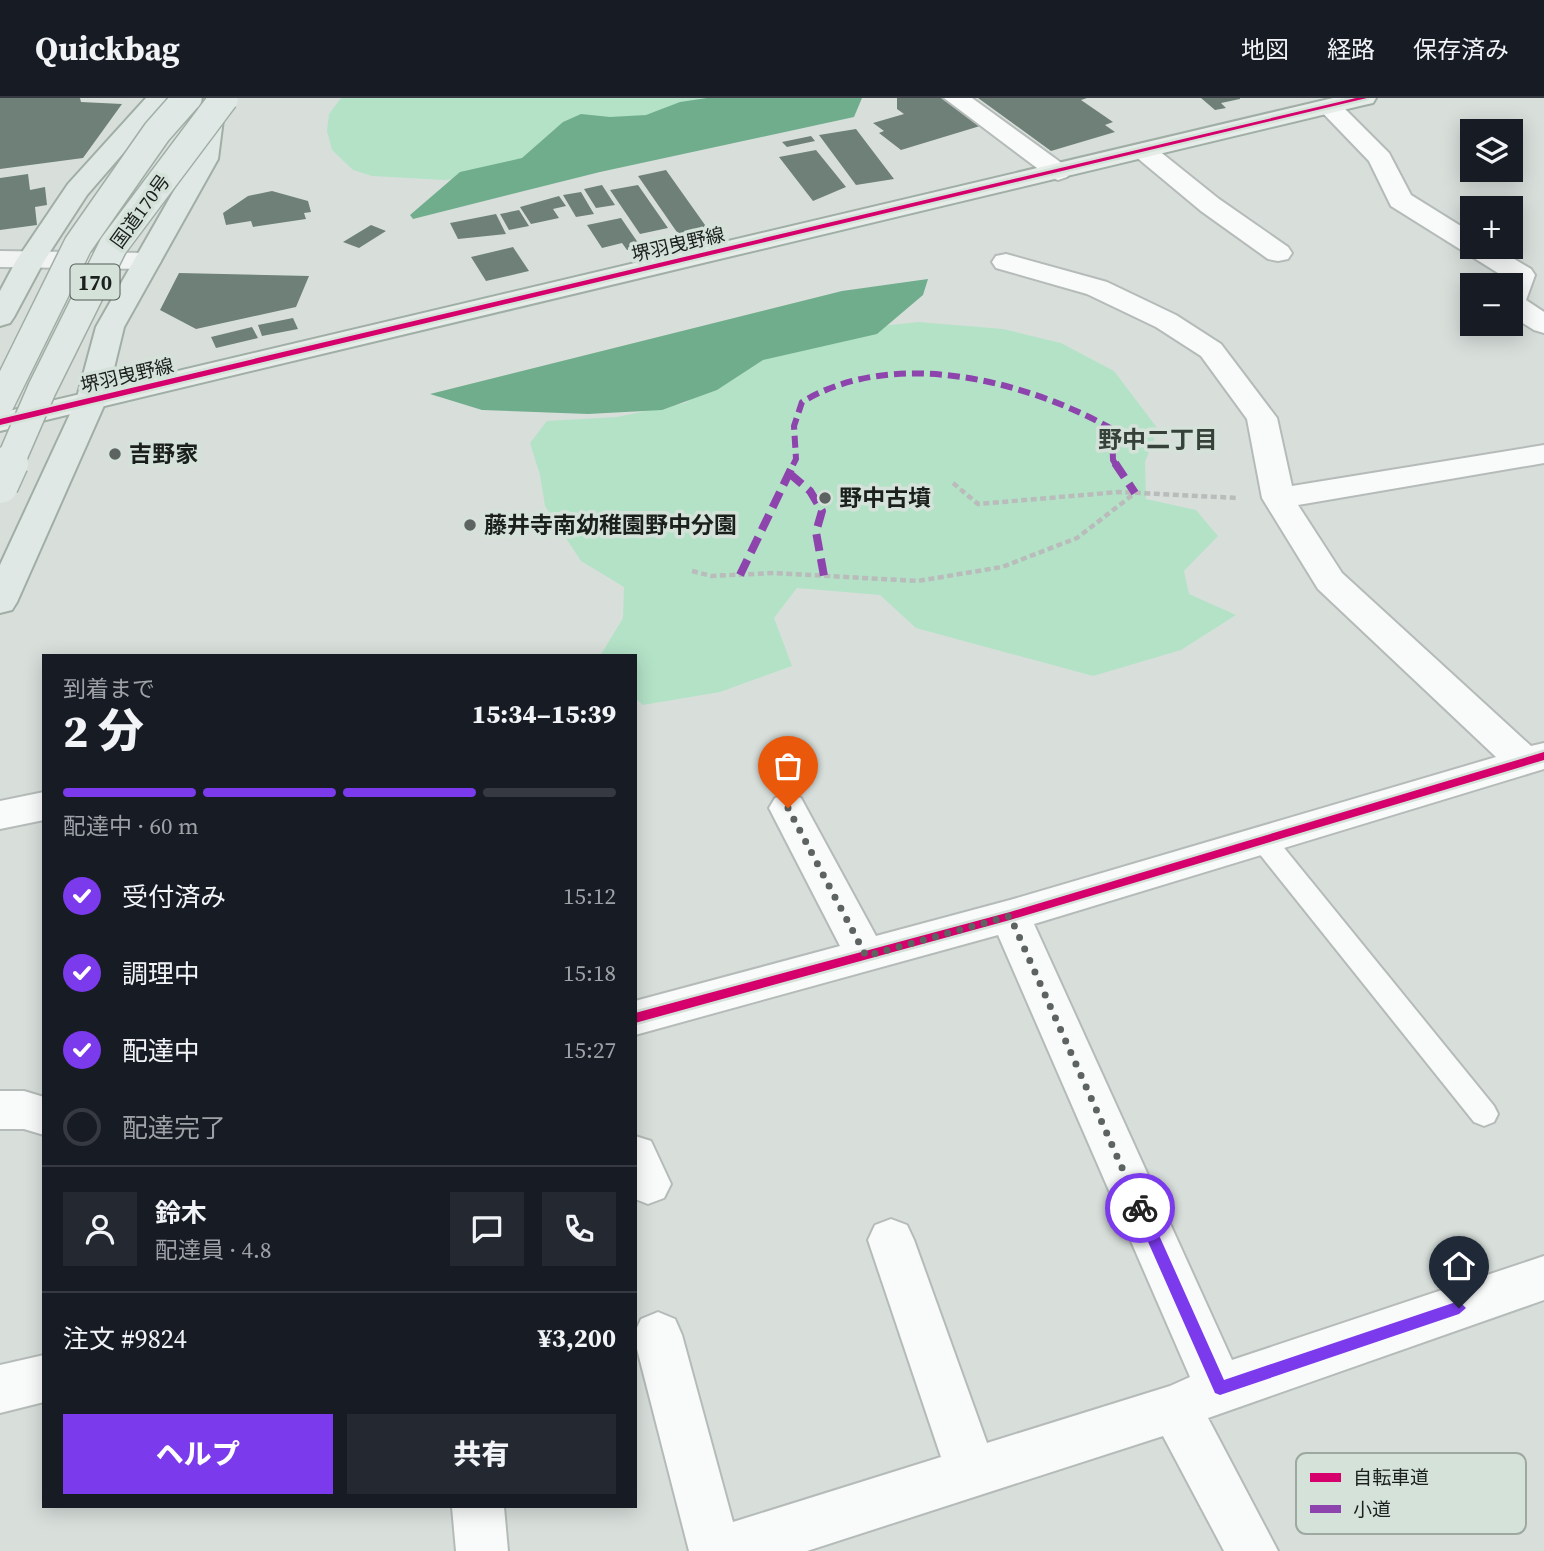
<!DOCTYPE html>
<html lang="ja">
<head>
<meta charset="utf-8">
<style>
  body { margin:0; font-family:"Source Serif 4","Noto Sans JP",serif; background:#242831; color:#f1f3f6; height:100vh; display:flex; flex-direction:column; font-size:26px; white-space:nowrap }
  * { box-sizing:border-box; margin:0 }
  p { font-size:23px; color:#9ea1a6 }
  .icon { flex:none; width:38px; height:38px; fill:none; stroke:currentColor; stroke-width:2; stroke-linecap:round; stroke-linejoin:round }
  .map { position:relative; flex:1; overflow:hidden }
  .side { position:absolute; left:42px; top:556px; width:595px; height:854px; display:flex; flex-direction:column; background:#171b24; border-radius:0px; box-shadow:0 4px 18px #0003 }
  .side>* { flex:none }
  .controls { position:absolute; left:1460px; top:21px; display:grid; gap:14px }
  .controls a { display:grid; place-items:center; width:63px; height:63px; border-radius:0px; background:#171b24; box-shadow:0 4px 18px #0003; font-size:35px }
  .pin { position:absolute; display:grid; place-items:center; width:60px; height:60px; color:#fff; margin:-72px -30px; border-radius:50% 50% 50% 0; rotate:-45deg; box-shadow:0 0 7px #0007 }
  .pin .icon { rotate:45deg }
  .courier { position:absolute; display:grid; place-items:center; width:70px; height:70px; margin:-35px; border:5px solid #7c3aed; border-radius:50%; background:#fff; color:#222; box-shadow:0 2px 9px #0007 }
  .overview em { font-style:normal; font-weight:800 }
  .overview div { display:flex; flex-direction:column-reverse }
  .overview { display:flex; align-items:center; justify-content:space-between; height:119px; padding:0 21px }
  h1 { font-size:46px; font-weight:800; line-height:52px }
  .bar { display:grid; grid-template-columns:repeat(4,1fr); gap:10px 7px; align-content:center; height:84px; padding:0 21px }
  .bar i { height:9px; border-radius:5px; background:#363941 }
  .bar .active { background:#7c3aed }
  .bar p { grid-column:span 4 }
  .line { display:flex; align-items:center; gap:18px; padding:0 21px; border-top:2px solid #363941 }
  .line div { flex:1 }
  .round { display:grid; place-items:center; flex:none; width:74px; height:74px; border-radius:0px; background:#242831 }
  ol { padding:0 21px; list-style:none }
  li { display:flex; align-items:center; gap:21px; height:77px }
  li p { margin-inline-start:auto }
  li .icon { padding:7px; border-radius:50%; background:#7c3aed; color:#fff; stroke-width:4 }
  li:last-child { color:#9ea1a6 }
  li i { width:38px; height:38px; border:4px solid #363941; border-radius:50% }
  .primary-button { display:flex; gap:14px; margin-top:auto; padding:14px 21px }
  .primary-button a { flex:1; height:80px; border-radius:0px; background:#7c3aed; color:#fff; font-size:28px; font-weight:800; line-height:80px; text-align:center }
  .primary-button a+a { background:#242831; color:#f1f3f6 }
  header { display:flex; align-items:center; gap:42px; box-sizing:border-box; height:98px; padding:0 35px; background:#171b24; border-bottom:2px solid #363941 }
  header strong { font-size:33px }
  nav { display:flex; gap:38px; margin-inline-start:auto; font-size:24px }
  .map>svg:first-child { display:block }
  .green { fill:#b3e2c7 }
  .water { fill:#70ad8d }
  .building { fill:#6e8078 }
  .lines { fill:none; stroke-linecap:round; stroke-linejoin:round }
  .service-casing { stroke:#b5bbb8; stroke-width:4 }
  .minor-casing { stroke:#b5bbb8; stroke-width:4 }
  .secondary-casing { stroke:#b5bbb8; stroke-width:4 }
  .primary-casing { stroke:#a0aea6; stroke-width:4 }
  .trunk-casing { stroke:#a0aea6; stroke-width:4 }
  .path { stroke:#b9bcba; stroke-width:4.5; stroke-dasharray:6 3.5; stroke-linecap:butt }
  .service { fill:#f9fafa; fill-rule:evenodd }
  .minor { fill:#f9fafa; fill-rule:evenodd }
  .secondary { fill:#f0f3f1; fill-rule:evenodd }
  .primary { fill:#e6ede9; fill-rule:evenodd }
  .trunk { fill:#dfe8e4; fill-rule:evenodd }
  .trunk-bridge-far1-casing { stroke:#a0aea6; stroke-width:31; stroke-linecap:butt }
  .trunk-bridge-casing { stroke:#a0aea6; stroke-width:39; stroke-linecap:butt }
  .trunk-bridge-far1 { stroke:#dfe8e4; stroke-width:28 }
  .trunk-bridge { stroke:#dfe8e4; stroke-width:36 }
  .quiet-far1 { stroke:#8e44ad; stroke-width:6; stroke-dasharray:12 6; stroke-linecap:butt }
  .quiet { stroke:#8e44ad; stroke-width:8; stroke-dasharray:17 8; stroke-linecap:butt }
  .cycleway-casing { stroke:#d5e2da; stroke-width:5 }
  .cycleway { fill:#d6006c; fill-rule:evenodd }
  .route { fill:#7c3aed }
  .done { stroke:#5d6360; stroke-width:7; stroke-dasharray:0 12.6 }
  .poi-dot { fill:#5d6360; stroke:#d5e2da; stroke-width:2.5 }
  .labels { text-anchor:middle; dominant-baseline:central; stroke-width:7; stroke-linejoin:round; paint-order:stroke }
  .far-street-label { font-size:19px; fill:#1b201d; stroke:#d5e2da }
  .shield { fill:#d5e2da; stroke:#535a56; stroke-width:2 }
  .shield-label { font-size:21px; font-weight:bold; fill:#1b201d }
  .poi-label { font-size:23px; font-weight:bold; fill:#1b201d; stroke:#d5e2da; text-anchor:start }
  .neighbourhood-label { font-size:24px; font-weight:bold; fill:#36413a; stroke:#d5e2da }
  .key { fill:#d5e2da; stroke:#9da8a1; stroke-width:2 }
  .key-label { font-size:19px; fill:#1b201d }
</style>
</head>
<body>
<header>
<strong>Quickbag</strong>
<nav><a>地図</a><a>経路</a><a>保存済み</a></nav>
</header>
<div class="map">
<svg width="1544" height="1453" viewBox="0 0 1544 1453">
  <rect width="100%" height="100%" fill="#d8dfdb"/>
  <path class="green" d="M341,0H742L490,77L445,82L372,78L353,72L332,52L327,33L329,16Z
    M918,224L1003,231L1061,245L1114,273L1158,331L1145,364L1146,401L1196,412L1218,438L1184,473L1189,496L1236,517L1181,552L1093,578L916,530L880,497L797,490L774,520L792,568L720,594L643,607L635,600V558H600L623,520L624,489L581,463L545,408L540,377L530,345L547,323L617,319L685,305L764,257L845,232Z"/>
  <path class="water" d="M707,0H862L854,19L600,74L413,121L410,117L460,74L522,60L563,24L581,16L610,19L646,17L680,4Z
    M928,181L923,197L877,236L763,262L717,292L662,312L588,316L482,312L430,296L842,193Z"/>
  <path class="building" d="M0,0H80L81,4L122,6L83,60L0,71Z
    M897,0H941L980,28L901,52L879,35L884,33L873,25L904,16L897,11Z
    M978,0H1087L1081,2L1113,24L1105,27L1115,34L1051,53Z
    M1201,0H1240V1L1221,5L1226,10L1215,12Z
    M856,31L894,81L856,87L819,37Z
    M811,38L815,43L787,49L782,44Z
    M816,52L846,89L813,103L779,59Z
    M666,72L710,134L681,140L638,78Z
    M28,76L30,92L45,89L47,107L35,109L37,127L0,132V80Z
    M602,87L615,107L596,110L584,91Z
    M638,87L668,130L640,136L610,92Z
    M272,93L308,103L311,114L304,115L306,121L253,129L251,123L226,127L223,115L248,98Z
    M581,94L594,116L576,119L563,97Z
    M559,98L566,108L553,111L559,120L531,126L520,109Z
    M519,112L529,128L509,132L500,116Z
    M496,116L506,136L458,141L450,125Z
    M621,120L641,149L627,152L622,145L602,150L587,127Z
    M371,127L386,133L359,150L343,144Z
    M513,149L529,173L486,183L471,159Z
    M179,175L309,178L296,209L196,231L160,212Z
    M293,220L298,231L262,238L258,227Z
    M252,229L258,240L216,250L211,239Z"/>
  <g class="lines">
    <defs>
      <path id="service" d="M1263,733L1272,735L1494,1008L1498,1016L1494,1024L1484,1028L1474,1024L1254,749L1251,742L1254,735Z"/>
      <path id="minor" d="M944,0H972L1067,69L1071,74L1067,79L1058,82L1049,79Z
        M1329,2L1338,4L1389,55L1411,97L1472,135V149H1494L1531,171L1535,177L1526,202L1544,214V235L1534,232L1510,217V187H1503L1506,180L1391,108L1369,63L1317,9L1320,4Z
        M1144,45L1153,48L1219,101L1288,149L1292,155L1288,161L1278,163L1268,161L1201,113L1135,58L1131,53L1135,48Z
        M1006,156L1107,184L1176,217L1221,246L1277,320L1292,388L1544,347V365L1298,407L1342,475L1531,648L1544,645V671L1034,826L1232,1262L1544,1158V1202L1208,1320L1278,1453H1224L1163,1338L807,1453H689L635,1243V1234L641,1221L658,1214L675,1221L682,1237L733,1424L941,1359L868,1142L875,1127L891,1121L907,1127L914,1142L987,1345L1170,1288L1190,1279L998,837L635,937V903L840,848L769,710L775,700L788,696L801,700L876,838L1010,802L1496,659L1318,491L1262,400L1247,321L1201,258L1156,229L1087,196L996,170L992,164L996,158Z
        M44,694V722L0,731V703Z
        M0,993H24L44,999V1037L24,1031H0Z
        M635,1038L651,1043L671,1086L664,1100L648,1106L635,1101Z
        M44,1257V1304L0,1315V1267Z
        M452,1409H504L508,1453H456Z"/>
      <path id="secondary" d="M0,153L147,155L157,157L161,163L157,169L147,171L0,169Z"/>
      <path id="primary" d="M1333,0H1376L1373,5L1364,7L0,333V315Z"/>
      <path id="trunk" d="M146,0H171L87,97L44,163L14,219L10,225L0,228V193L16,163L68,86Z
        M204,0H229L225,6L218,61L124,229L106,303L17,504L12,512L0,515V467L76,303L96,229L192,61Z"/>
    </defs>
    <use href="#service" class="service-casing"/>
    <use href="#minor" class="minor-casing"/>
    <use href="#secondary" class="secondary-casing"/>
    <use href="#primary" class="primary-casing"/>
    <use href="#trunk" class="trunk-casing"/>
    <path class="path" d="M953,385L978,406L1119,394L1238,400
      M692,473L711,478L774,475L918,483L1002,469L1077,440L1135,395"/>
    <use href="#service" class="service"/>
    <use href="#minor" class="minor"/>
    <use href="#secondary" class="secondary"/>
    <use href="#primary" class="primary"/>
    <use href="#trunk" class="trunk"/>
    <defs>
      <path id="trunk-bridge-far1" d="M0,305L78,147L157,34L187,0
        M9,367L42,291L113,148L224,0"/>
      <path id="trunk-bridge" d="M0,387L10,365"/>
    </defs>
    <use href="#trunk-bridge-far1" class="trunk-bridge-far1-casing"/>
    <use href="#trunk-bridge" class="trunk-bridge-casing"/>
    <use href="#trunk-bridge-far1" class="trunk-bridge-far1"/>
    <use href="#trunk-bridge" class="trunk-bridge"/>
    <path class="quiet-far1" d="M793,367L796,361L794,328L802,304C893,249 1025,282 1112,331L1113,362L1116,367"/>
    <path class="quiet" d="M1115,365L1135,395
      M789,375L810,393L822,413L816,434L824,478
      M740,477L794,365"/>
    <defs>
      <path id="cycleway" d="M1356,0H1367L0,327V321Z
        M1544,654V662L1010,822L635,925V915L1010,814Z"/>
    </defs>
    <use href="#cycleway" class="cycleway-casing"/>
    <use href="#cycleway" class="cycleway"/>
  </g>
  <path class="route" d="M1140,1104L1145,1106L1224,1282L1459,1203L1466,1210L1459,1216L1220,1297L1215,1295L1133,1110Z"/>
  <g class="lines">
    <path class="done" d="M788,710L866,858L1010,818L1140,1110"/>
  </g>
  <g class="poi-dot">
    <circle cx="115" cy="356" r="7"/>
    <circle cx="825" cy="400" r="7"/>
    <circle cx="470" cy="427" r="7"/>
  </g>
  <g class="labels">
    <g class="far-street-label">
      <text transform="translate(140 113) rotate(-54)">国道170号</text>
      <text transform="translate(678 146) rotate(-13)">堺羽曳野線</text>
      <text transform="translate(127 277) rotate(-13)">堺羽曳野線</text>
    </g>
    <rect class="shield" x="70.5" y="166.5" width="49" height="35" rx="5"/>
    <g class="shield-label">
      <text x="95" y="184">170</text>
    </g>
    <g class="poi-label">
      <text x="129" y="356">吉野家</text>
      <text x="839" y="400">野中古墳</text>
      <text x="484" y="427">藤井寺南幼稚園野中分園</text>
    </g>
    <g class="neighbourhood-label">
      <text x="1158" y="341">野中二丁目</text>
    </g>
  </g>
  <rect x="1296" y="1355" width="230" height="81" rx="10" class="key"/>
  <rect x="1310" y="1375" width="31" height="9" fill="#d6006c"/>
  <rect x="1310" y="1407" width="31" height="8" fill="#8e44ad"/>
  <g class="key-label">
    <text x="1353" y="1386">自転車道</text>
    <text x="1353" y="1418">小道</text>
  </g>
</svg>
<div class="controls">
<a><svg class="icon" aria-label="layers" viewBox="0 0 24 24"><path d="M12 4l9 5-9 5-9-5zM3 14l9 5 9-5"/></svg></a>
<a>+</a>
<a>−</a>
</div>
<div class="pin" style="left:788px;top:710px;background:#ea580c"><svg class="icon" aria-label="bag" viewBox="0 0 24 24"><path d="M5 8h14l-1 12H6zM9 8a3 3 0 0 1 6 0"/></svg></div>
<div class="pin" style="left:1459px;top:1210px;background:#1f2937"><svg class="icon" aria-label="home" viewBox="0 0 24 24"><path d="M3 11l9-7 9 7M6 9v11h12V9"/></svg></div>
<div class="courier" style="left:1140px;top:1110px"><svg class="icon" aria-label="bike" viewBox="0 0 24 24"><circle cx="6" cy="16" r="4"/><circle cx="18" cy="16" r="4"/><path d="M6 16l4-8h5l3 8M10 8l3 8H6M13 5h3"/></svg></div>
<section class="side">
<div class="overview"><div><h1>2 分</h1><p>到着まで</p></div><em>15:34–15:39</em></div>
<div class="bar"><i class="active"></i><i class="active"></i><i class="active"></i><i></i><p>配達中 · 60 m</p></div>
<ol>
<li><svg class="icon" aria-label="check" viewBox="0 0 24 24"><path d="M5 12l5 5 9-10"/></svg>受付済み<p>15:12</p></li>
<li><svg class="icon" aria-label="check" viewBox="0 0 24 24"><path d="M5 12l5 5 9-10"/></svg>調理中<p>15:18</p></li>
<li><svg class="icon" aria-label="check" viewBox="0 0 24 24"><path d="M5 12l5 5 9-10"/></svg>配達中<p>15:27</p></li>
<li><i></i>配達完了</li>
</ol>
<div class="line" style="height:126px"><a class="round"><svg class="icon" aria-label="person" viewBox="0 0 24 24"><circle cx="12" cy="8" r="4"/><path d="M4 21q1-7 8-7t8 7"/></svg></a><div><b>鈴木</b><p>配達員 · 4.8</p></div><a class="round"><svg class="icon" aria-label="chat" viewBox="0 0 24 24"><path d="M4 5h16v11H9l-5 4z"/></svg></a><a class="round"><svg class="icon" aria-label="phone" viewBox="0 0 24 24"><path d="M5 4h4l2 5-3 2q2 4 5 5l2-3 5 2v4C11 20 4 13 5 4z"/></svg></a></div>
<div class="line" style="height:91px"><div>注文 #9824</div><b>¥3,200</b></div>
<div class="primary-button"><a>ヘルプ</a><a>共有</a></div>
</section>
</div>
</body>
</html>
